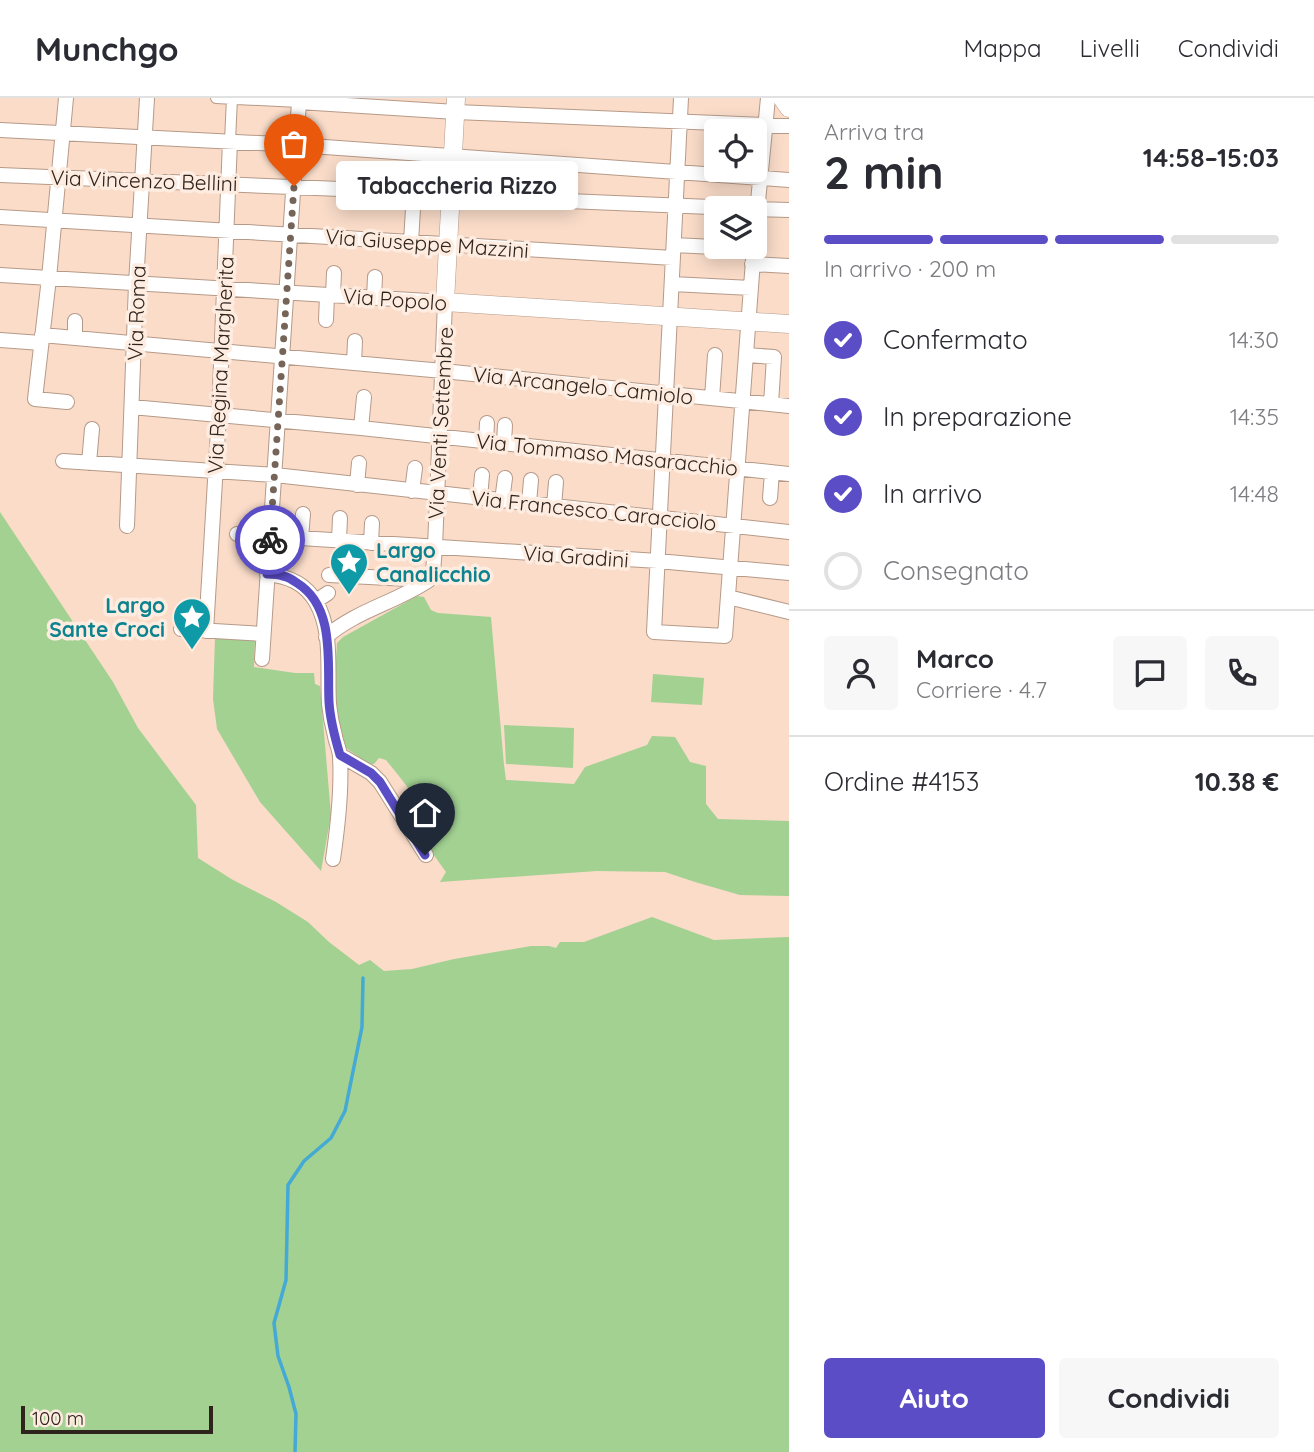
<!DOCTYPE html>
<html lang="it">
<head>
<meta charset="utf-8">
<style>
  body { margin:0; font-family:Quicksand,sans-serif; background:#f7f7f7; color:#2b2b33; height:100vh; display:flex; flex-direction:column; font-size:26px; white-space:nowrap }
  * { box-sizing:border-box; margin:0 }
  p { font-size:23px; color:#7c7c81 }
  .icon { flex:none; width:38px; height:38px; fill:none; stroke:currentColor; stroke-width:2; stroke-linecap:round; stroke-linejoin:round }
  .map { position:relative; flex:1; overflow:hidden }
  .panel { display:flex; flex-direction:column; background:#fff; width:525px }
  .panel>* { flex:none }
  .tools { position:absolute; left:704px; top:21px; display:grid; gap:14px }
  .tools a { display:grid; place-items:center; width:63px; height:63px; border-radius:7px; background:#fff; box-shadow:0 4px 18px #0003; font-size:35px }
  .scale { position:absolute; left:21px; bottom:18px; width:192px; box-sizing:border-box; padding-left:7px; border:4px solid #2f241c; border-top:0; font-size:19px; line-height:24px; white-space:nowrap; color:#2f241c; -webkit-text-stroke:5px #feece0; paint-order:stroke }
  .pin { position:absolute; display:grid; place-items:center; width:60px; height:60px; color:#fff; margin:-72px -30px; border-radius:50% 50% 50% 0; rotate:-45deg; box-shadow:0 0 7px #0007 }
  .pin .icon { rotate:45deg }
  .courier { position:absolute; display:grid; place-items:center; width:70px; height:70px; margin:-35px; border:5px solid #5b4dc6; border-radius:50%; background:#fff; color:#222; box-shadow:0 2px 9px #0007 }
  .bubble { position:absolute; height:49px; border-radius:7px; background:#fff; box-shadow:0 4px 18px #0003; font-size:23px; font-weight:700; line-height:49px; text-align:center }
  .summary em { font-style:normal; font-weight:700 }
  .summary div { display:flex; flex-direction:column-reverse }
  .summary { display:flex; align-items:center; justify-content:space-between; height:119px; padding:0 35px }
  h1 { font-size:46px; font-weight:700; line-height:52px }
  .bar { display:grid; grid-template-columns:repeat(4,1fr); gap:10px 7px; align-content:center; height:84px; padding:0 35px }
  .bar i { height:9px; border-radius:5px; background:#e1e1e2 }
  .bar .selected { background:#5b4dc6 }
  .bar p { grid-column:span 4 }
  .line { display:flex; align-items:center; gap:18px; padding:0 35px; border-top:2px solid #e1e1e2 }
  .line div { flex:1 }
  .round { display:grid; place-items:center; flex:none; width:74px; height:74px; border-radius:7px; background:#f7f7f7 }
  ol { padding:0 35px; list-style:none }
  li { display:flex; align-items:center; gap:21px; height:77px }
  li p { margin-inline-start:auto }
  li .icon { padding:7px; border-radius:50%; background:#5b4dc6; color:#fff; stroke-width:4 }
  li:last-child { color:#7c7c81 }
  li i { width:38px; height:38px; border:4px solid #e1e1e2; border-radius:50% }
  .action { display:flex; gap:14px; margin-top:auto; padding:14px 35px }
  .action a { flex:1; height:80px; border-radius:7px; background:#5b4dc6; color:#fff; font-size:28px; font-weight:700; line-height:80px; text-align:center }
  .action a+a { background:#f7f7f7; color:#2b2b33 }
  header { display:flex; align-items:center; gap:42px; box-sizing:border-box; height:98px; padding:0 35px; background:#fff; border-bottom:2px solid #e1e1e2 }
  header strong { font-size:33px }
  nav { display:flex; gap:38px; margin-inline-start:auto; font-size:24px }
  main { display:flex; flex:1; min-height:0 }
  .map>svg:first-child { display:block }
  .green { fill:#a2d192 }
  .lines { fill:none; stroke-linecap:round; stroke-linejoin:round }
  .stream { stroke:#44a9d5; stroke-width:3.5 }
  .pedestrian-casing { stroke:#b69a88; stroke-width:12 }
  .minor-casing { stroke:#b69a88; stroke-width:16 }
  .tertiary-casing { stroke:#b69a88; stroke-width:19 }
  .pedestrian { stroke:#fff; stroke-width:10 }
  .minor { stroke:#fff; stroke-width:14 }
  .tertiary { stroke:#fff; stroke-width:18 }
  .done { stroke:#766459; stroke-width:7; stroke-dasharray:0 12.6 }
  .route { stroke:#5b4dc6; stroke-width:9 }
  .labels { text-anchor:middle; dominant-baseline:central; stroke-width:7; stroke-linejoin:round; paint-order:stroke }
  .street-label { font-size:21px; fill:#2f241c; stroke:#feece0 }
  .culture-label { font-size:21px; font-weight:bold; fill:#0d838f; stroke:#feece0; text-anchor:start }
</style>
</head>
<body>
<header>
<strong>Munchgo</strong>
<nav><a>Mappa</a><a>Livelli</a><a>Condividi</a></nav>
</header>
<main>
<div class="map">
<svg width="789" height="1354" viewBox="0 0 789 1354">
  <rect width="100%" height="100%" fill="#fadcc9"/>
  <path class="green" d="M0,414L113,584L138,630L196,707L198,760L233,782L276,804L308,824L329,844L359,867L370,862L384,873L412,871L454,861L531,848H549L556,850L560,844H584L652,819L714,842L789,839V1354H0Z
    M417,498L424,499L431,512L438,515L491,519L504,667L506,682L574,686L585,669L647,647L652,638L675,639L690,664L706,668V706L718,721L789,723V798L740,797L695,784L665,774L597,773L440,784L446,774L428,749C434,717 405,686 386,662L379,660L374,666H369L346,650L338,618L334,593L337,545L343,539Z
    M215,539L255,541L254,569L295,575H314L315,586L320,588L331,717L321,773L260,704L217,631L213,601Z
    M653,576L704,580L702,607L651,604Z
    M504,627L574,630L573,670L506,666Z"/>
  <g class="lines">
    <path class="stream" d="M295,1354L296,1316L289,1289L278,1258L274,1225L286,1182L288,1087L304,1063L331,1040L345,1013L362,929L363,880"/>
    <defs>
      <path id="pedestrian" d="M216,0L299,4
        M230,43L232,0"/>
      <path id="minor" d="M66,0L49,180L35,301L67,304
        M681,0L654,534L725,538L754,149
        M0,32L297,47L789,82
        M0,77L414,94L411,144
        M451,98L734,110
        M754,111L789,112
        M0,119L673,160
        M754,145L768,0
        M674,147L754,151
        M752,166L789,168
        M0,177L445,204L435,449L433,474L429,482
        M672,186L751,190
        M333,197L334,175
        M374,200L375,179
        M326,222L327,197
        M42,237L443,273L789,308
        M75,240V223
        M0,242L41,245
        M746,257L774,259L771,306
        M354,265L355,243
        M712,300L715,257
        M132,309L361,330L789,376
        M361,330L364,299
        M486,343L487,325
        M504,345L505,327
        M63,363L275,377L789,434
        M89,365L92,331
        M357,387L359,365
        M412,393L415,370
        M480,400L482,377
        M770,400L772,374
        M502,403L505,380
        M529,405L531,382
        M554,408L556,384
        M127,428L136,186L147,0
        M237,436L658,463L789,475
        M301,440L303,416
        M339,442L340,420
        M371,445L372,425
        M267,476C288,478 305,485 316,504C333,533 327,573 329,606C330,616 332,627 335,638C336,645 340,652 340,659C342,693 338,727 333,761
        M329,477L429,482
        M728,499L789,514
        M316,503L328,495
        M181,531L263,536
        M206,533L219,316L230,43
        M326,539C355,513 397,504 429,482
        M262,561L299,4L456,14L789,28
        M340,657L371,675L380,684L426,757"/>
      <path id="tertiary" d="M456,0L445,204L789,226
        M782,0L789,10"/>
    </defs>
    <use href="#pedestrian" class="pedestrian-casing"/>
    <use href="#minor" class="minor-casing"/>
    <use href="#tertiary" class="tertiary-casing"/>
    <use href="#pedestrian" class="pedestrian"/>
    <use href="#minor" class="minor"/>
    <use href="#tertiary" class="tertiary"/>
  </g>
  <g class="lines">
    <path class="done" d="M270,442L294,88"/>
    <path class="route" d="M270,442L267,476C272,476 278,476 283,478C288,479 293,482 297,485C336,509 327,566 329,604C330,622 335,640 340,657L371,675L380,684L425,757"/>
  </g>
  <defs>
    <symbol id="sight-pin" viewBox="-11 -11 22 30"><path d="M0 17L-7.5 6A9.5 9.5 0 1 1 7.5 6Z" fill="#0f9aa8" stroke="#feece0"/><path d="M0-6L1.8-2.2L6-1.7L2.9 1.2L3.7 5.4L0 3.3L-3.7 5.4L-2.9 1.2L-6-1.7L-1.8-2.2Z" fill="#fff"/></symbol>
  </defs>
  <g fill-rule="evenodd">
    <use href="#sight-pin" x="327" y="442" width="44" height="60"/>
    <use href="#sight-pin" x="170" y="497" width="44" height="60"/>
  </g>
  <g class="labels">
    <g class="street-label">
      <text transform="translate(144 82) rotate(2)">Via Vincenzo Bellini</text>
      <text transform="translate(427 145) rotate(4)">Via Giuseppe Mazzini</text>
      <text transform="translate(395 201) rotate(4)">Via Popolo</text>
      <text transform="translate(136 215) rotate(-88)">Via Roma</text>
      <text transform="translate(220 267) rotate(-87)">Via Regina Margherita</text>
      <text transform="translate(583 287) rotate(6)">Via Arcangelo Camiolo</text>
      <text transform="translate(440 325) rotate(-87)">Via Venti Settembre</text>
      <text transform="translate(607 356) rotate(6)">Via Tommaso Masaracchio</text>
      <text transform="translate(594 412) rotate(6)">Via Francesco Caracciolo</text>
      <text transform="translate(576 458) rotate(4)">Via Gradini</text>
    </g>
    <g class="culture-label">
      <text x="376" y="452">Largo<tspan x="376" dy="24">Canalicchio</tspan></text>
      <text x="165" y="507" text-anchor="end">Largo<tspan x="165" dy="24">Sante Croci</tspan></text>
    </g>
  </g>
</svg>
<div class="tools">
<a><svg class="icon" aria-label="locate" viewBox="0 0 24 24"><circle cx="12" cy="12" r="6"/><path d="M12 2v4M12 18v4M2 12h4M18 12h4"/></svg></a>
<a><svg class="icon" aria-label="layers" viewBox="0 0 24 24"><path d="M12 4l9 5-9 5-9-5zM3 14l9 5 9-5"/></svg></a>
</div>
<div class="scale">100 m</div>
<div class="pin" style="left:294px;top:88px;background:#ea580c"><svg class="icon" aria-label="bag" viewBox="0 0 24 24"><path d="M5 8h14l-1 12H6zM9 8a3 3 0 0 1 6 0"/></svg></div>
<div class="pin" style="left:425px;top:757px;background:#1f2937"><svg class="icon" aria-label="home" viewBox="0 0 24 24"><path d="M3 11l9-7 9 7M6 9v11h12V9"/></svg></div>
<div class="courier" style="left:270px;top:442px"><svg class="icon" aria-label="bike" viewBox="0 0 24 24"><circle cx="6" cy="16" r="4"/><circle cx="18" cy="16" r="4"/><path d="M6 16l4-8h5l3 8M10 8l3 8H6M13 5h3"/></svg></div>
<div class="bubble" style="left:336px;top:63px;width:242px">Tabaccheria Rizzo</div>
</div>
<section class="panel">
<div class="summary"><div><h1>2 min</h1><p>Arriva tra</p></div><em>14:58–15:03</em></div>
<div class="bar"><i class="selected"></i><i class="selected"></i><i class="selected"></i><i></i><p>In arrivo · 200 m</p></div>
<ol>
<li><svg class="icon" aria-label="check" viewBox="0 0 24 24"><path d="M5 12l5 5 9-10"/></svg>Confermato<p>14:30</p></li>
<li><svg class="icon" aria-label="check" viewBox="0 0 24 24"><path d="M5 12l5 5 9-10"/></svg>In preparazione<p>14:35</p></li>
<li><svg class="icon" aria-label="check" viewBox="0 0 24 24"><path d="M5 12l5 5 9-10"/></svg>In arrivo<p>14:48</p></li>
<li><i></i>Consegnato</li>
</ol>
<div class="line" style="height:126px"><a class="round"><svg class="icon" aria-label="person" viewBox="0 0 24 24"><circle cx="12" cy="8" r="4"/><path d="M4 21q1-7 8-7t8 7"/></svg></a><div><b>Marco</b><p>Corriere · 4.7</p></div><a class="round"><svg class="icon" aria-label="chat" viewBox="0 0 24 24"><path d="M4 5h16v11H9l-5 4z"/></svg></a><a class="round"><svg class="icon" aria-label="phone" viewBox="0 0 24 24"><path d="M5 4h4l2 5-3 2q2 4 5 5l2-3 5 2v4C11 20 4 13 5 4z"/></svg></a></div>
<div class="line" style="height:91px"><div>Ordine #4153</div><b>10.38 €</b></div>
<div class="action"><a>Aiuto</a><a>Condividi</a></div>
</section>
</main>
</body>
</html>
